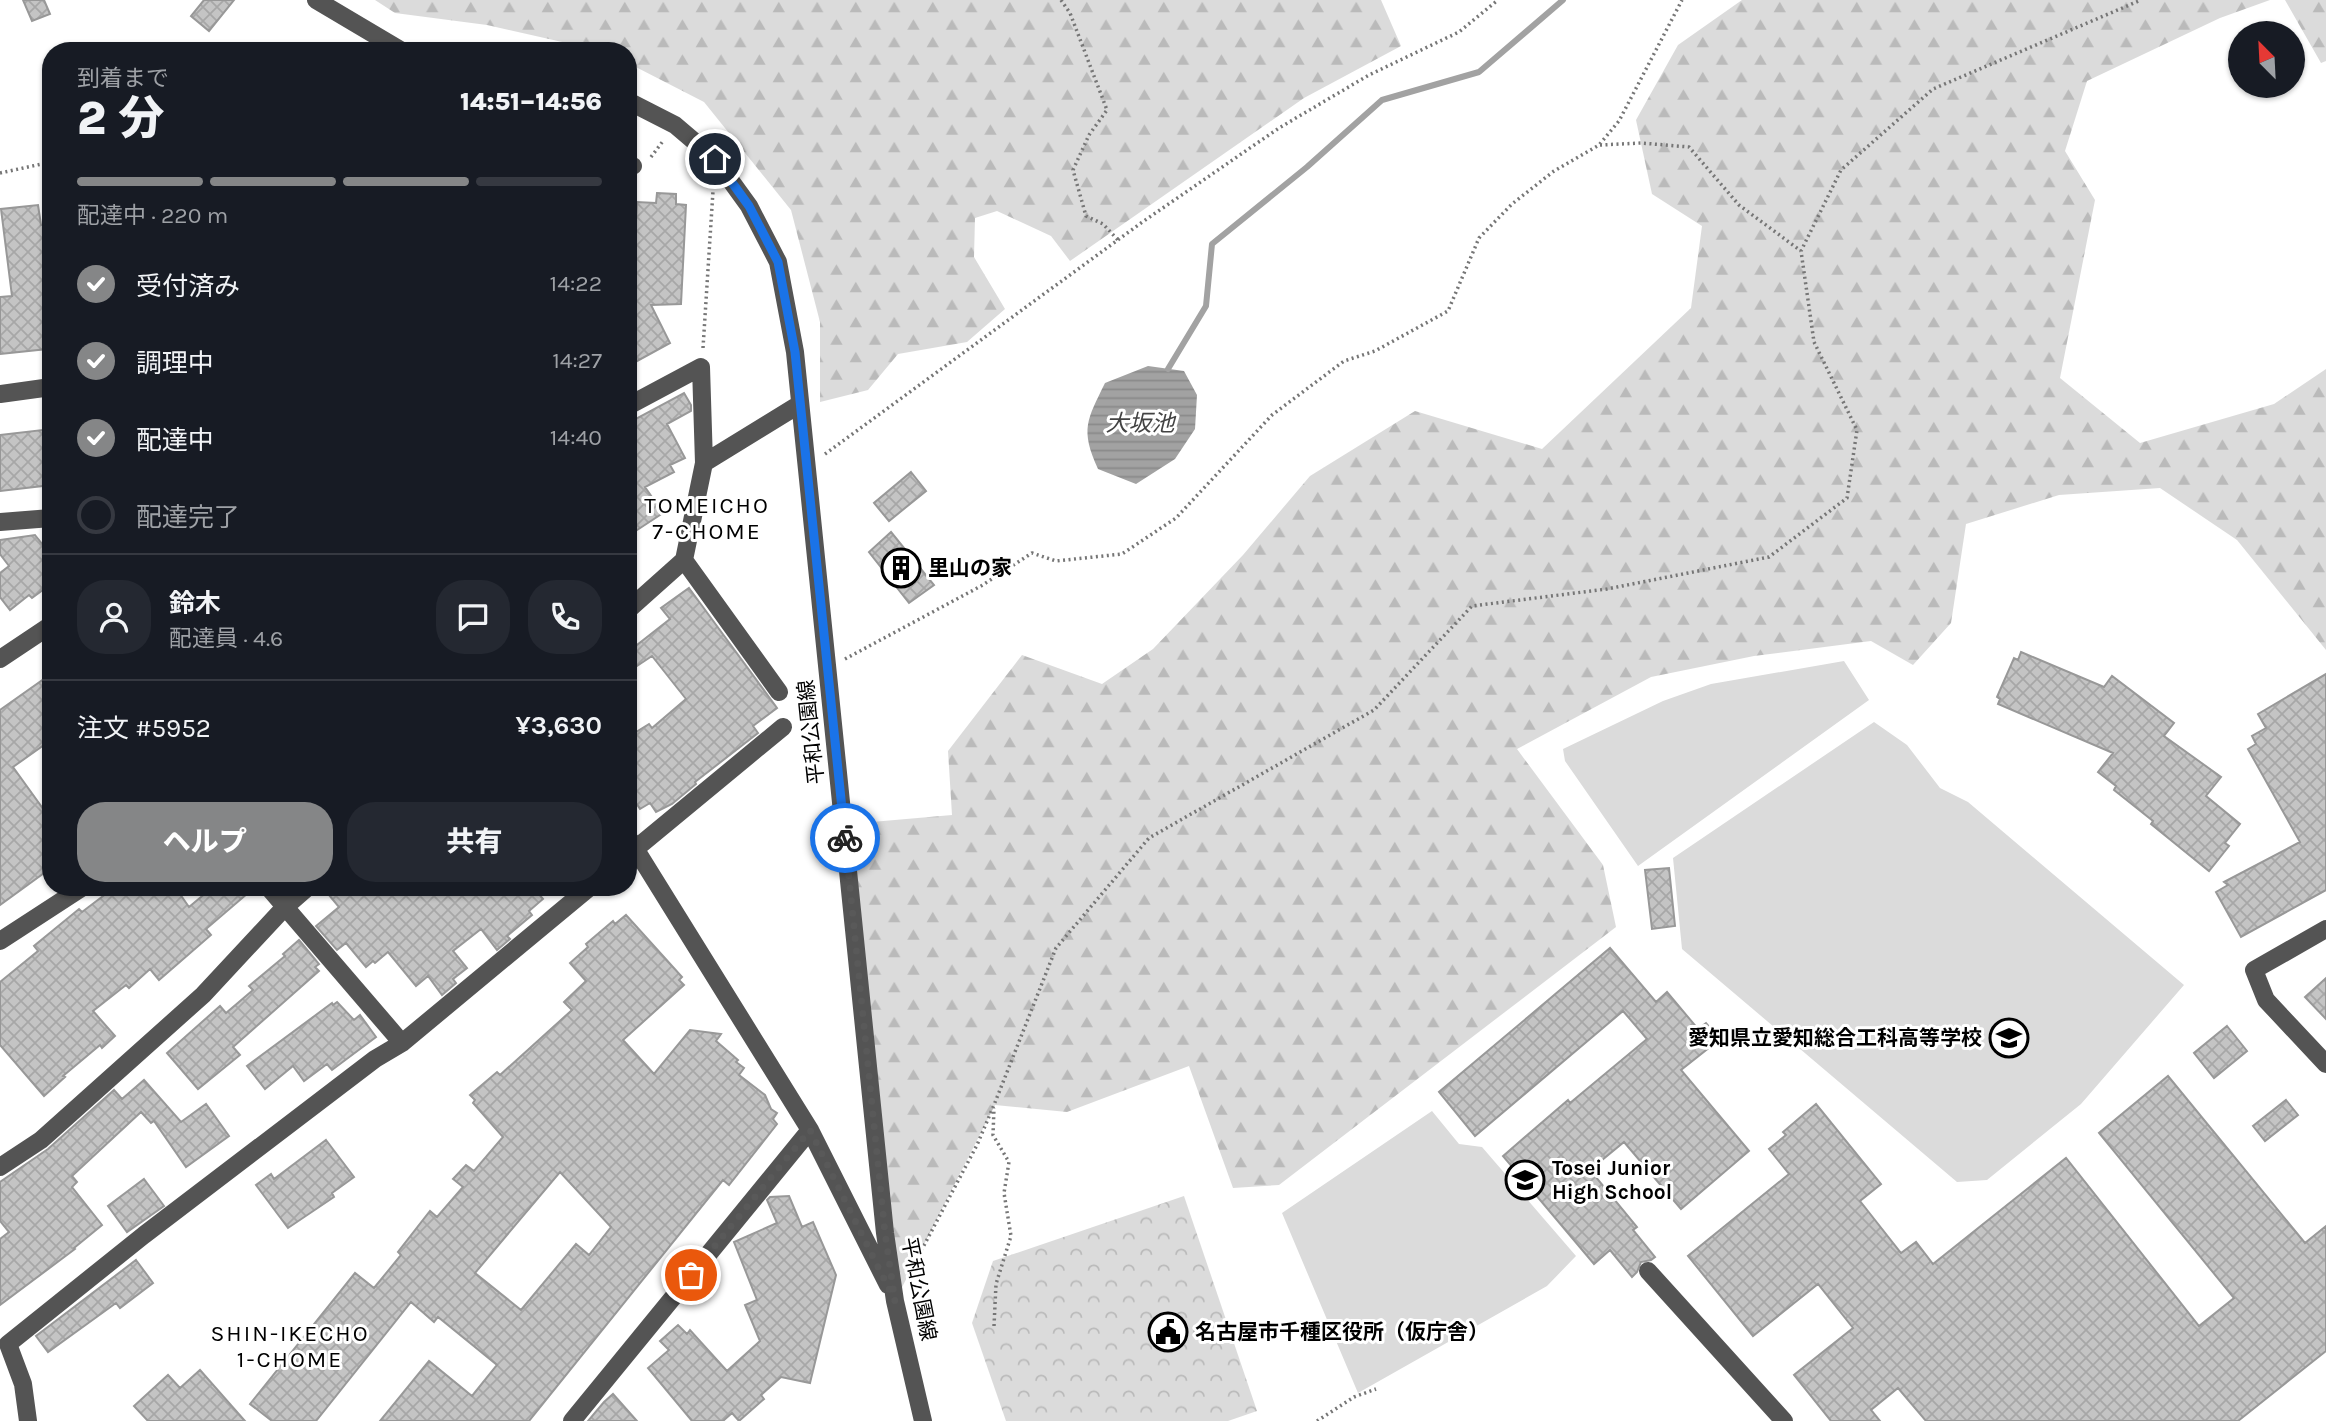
<!DOCTYPE html>
<html lang="ja">
<head>
<meta charset="utf-8">
<style>
  body { margin:0; font-family:Karla,"Noto Sans JP",sans-serif; background:#242831; color:#f1f3f6; height:100vh; display:flex; flex-direction:column; font-size:26px; white-space:nowrap }
  * { box-sizing:border-box; margin:0 }
  p { font-size:23px; color:#9ea1a6 }
  .icon { flex:none; width:38px; height:38px; fill:none; stroke:currentColor; stroke-width:2; stroke-linecap:round; stroke-linejoin:round }
  .map { position:relative; flex:1; overflow:hidden }
  .drawer { position:absolute; left:42px; top:42px; width:595px; height:854px; display:flex; flex-direction:column; background:#171b24; border-radius:28px; box-shadow:0 2px 5px #0004 }
  .drawer>* { flex:none }
  .needle { width:46px; rotate:336deg }
  .fabs { position:absolute; left:2228px; top:21px; display:grid; gap:14px }
  .fabs a { display:grid; place-items:center; width:77px; height:77px; border-radius:50%; background:#171b24; box-shadow:0 2px 5px #0004; font-size:35px }
  .pin { position:absolute; display:grid; place-items:center; width:60px; height:60px; color:#fff; margin:-30px; border:4px solid #fff; border-radius:50%; box-shadow:0 2px 7px #0007 }
  .courier { position:absolute; display:grid; place-items:center; width:70px; height:70px; margin:-35px; border:5px solid #1a73e8; border-radius:50%; background:#fff; color:#222; box-shadow:0 2px 9px #0007 }
  .head em { font-style:normal; font-weight:800 }
  .head div { display:flex; flex-direction:column-reverse }
  .head { display:flex; align-items:center; justify-content:space-between; height:119px; padding:0 35px }
  h1 { font-size:46px; font-weight:800; line-height:52px }
  .bar { display:grid; grid-template-columns:repeat(4,1fr); gap:10px 7px; align-content:center; height:84px; padding:0 35px }
  .bar i { height:9px; border-radius:5px; background:#363941 }
  .bar .on { background:#858687 }
  .bar p { grid-column:span 4 }
  .line { display:flex; align-items:center; gap:18px; padding:0 35px; border-top:2px solid #363941 }
  .line div { flex:1 }
  .round { display:grid; place-items:center; flex:none; width:74px; height:74px; border-radius:28px; background:#242831 }
  ol { padding:0 35px; list-style:none }
  li { display:flex; align-items:center; gap:21px; height:77px }
  li p { margin-inline-start:auto }
  li .icon { padding:7px; border-radius:50%; background:#858687; color:#fff; stroke-width:4 }
  li:last-child { color:#9ea1a6 }
  li i { width:38px; height:38px; border:4px solid #363941; border-radius:50% }
  .button { display:flex; gap:14px; margin-top:auto; padding:14px 35px }
  .button a { flex:1; height:80px; border-radius:28px; background:#858687; color:#fff; font-size:28px; font-weight:800; line-height:80px; text-align:center }
  .button a+a { background:#242831; color:#f1f3f6 }
  .map>svg:first-child { display:block }
  .forest { fill:url(#forest-firs) }
  .park { fill:url(#park-crowns) }
  .garden { fill:#dbdbdb }
  .water { fill:url(#water-rules) }
  .lines { fill:none; stroke-linecap:round; stroke-linejoin:round }
  .stream { stroke:#a2a2a2; stroke-width:6 }
  .building { fill:url(#building-cross-hatch); stroke:#989898; stroke-width:2; fill-rule:evenodd }
  .path { stroke:#767676; stroke-width:3.5; stroke-dasharray:2 3.5; stroke-linecap:butt }
  .minor { stroke:#545454; stroke-width:18 }
  .done { stroke:#595959; stroke-width:7; stroke-dasharray:0 12.6 }
  .route { stroke:#1a73e8; stroke-width:9 }
  .labels { text-anchor:middle; dominant-baseline:central; stroke-width:6; stroke-linejoin:round; paint-order:stroke }
  .poi-label { font-size:21px; font-weight:bold; fill:#000; stroke:#fff; text-anchor:start }
  .street-label { font-size:21px; fill:#000; stroke:#fff }
  .water-label { font-size:23px; font-style:italic; fill:#434343; stroke:#fff }
  .neighbourhood-label { font-size:23px; letter-spacing:2px; fill:#000; stroke:#fff }
</style>
</head>
<body>
<div class="map">
<svg width="2326" height="1421" viewBox="0 0 2326 1421">
  <defs>
    <pattern id="forest-firs" width="22" height="20" patternUnits="userSpaceOnUse" patternTransform="scale(1.75)"><rect width="22" height="20" fill="#dbdbdb"/><path d="M5 1l3.5 6h-7zM16 11l3.5 6h-7z" fill="#bababa"/></pattern>
    <pattern id="park-crowns" width="20" height="18" patternUnits="userSpaceOnUse" patternTransform="scale(1.75)"><rect width="20" height="18" fill="#dbdbdb"/><path d="M2 6a3 3 0 1 1 6 0M12 15a3 3 0 1 1 6 0" fill="none" stroke="#bababa"/></pattern>
    <pattern id="water-rules" width="6" height="5" patternUnits="userSpaceOnUse" patternTransform="scale(1.75)"><rect width="6" height="5" fill="#a2a2a2"/><path d="M0 2.5h6" fill="none" stroke="#8a8a8a"/></pattern>
    <pattern id="building-cross-hatch" width="8" height="8" patternUnits="userSpaceOnUse" patternTransform="scale(1.75)"><rect width="8" height="8" fill="#c4c4c4"/><path d="M0 0l8 8M0 8l8-8" fill="none" stroke="#a7a7a7"/></pattern>
  </defs>
  <rect width="100%" height="100%" fill="#fff"/>
  <path class="forest" d="M375,0H1381L1401,46L1304,98L1070,261L1051,236L997,211L975,218L974,257L1005,309L967,342L898,354L868,390L820,402V322L791,210L704,102L628,63V51H602L487,25L395,13Z
    M1742,0H2270L2220,18L2087,81L2065,151L2095,200L2060,378L2140,443L2274,404L2326,369V650L2237,540L2160,488L2059,495L1966,524L1951,623L1913,665L1871,641L1754,656L1651,677L1517,749L1603,865L1616,927L1279,1185L1233,1188L1189,1066L1067,1112L995,1105L895,1301L849,824L952,815L948,751L1022,655L1102,684L1153,649L1243,555L1310,476L1415,411L1542,449L1691,308L1702,226L1652,194L1636,120L1678,45Z
    M2285,0H2326V61L2321,63Z"/>
  <path class="park" d="M1184,1196L1257,1411L1228,1421H1006L972,1323L993,1261Z"/>
  <path class="garden" d="M1844,661L1869,700L1638,866L1565,761L1563,749L1663,701L1711,684Z
    M1874,722L1907,745L1940,788L1968,802L2184,985L2081,1104L1987,1180L1957,1182L1682,949L1673,858Z
    M1432,1111L1459,1144L1482,1147L1576,1256L1547,1286L1358,1393L1282,1213Z"/>
  <path class="water" d="M1148,366L1184,371L1197,395L1195,429L1175,459L1136,484L1098,469C1080,429 1087,420 1105,383Z"/>
  <g class="lines">
    <path class="stream" d="M1168,369L1206,306L1212,244L1307,167L1382,100L1479,72L1563,0"/>
  </g>
  <path class="building" d="M23,0H44L50,14L32,21Z
    M204,0H234L209,31L191,16Z
    M657,193L676,194V204L686,205L681,304L651,305L670,343L628,366V304L632,302L637,202L656,203Z
    M38,205L41,225H44L48,257L44,258L51,339L46,340L47,349L0,354V297L12,296L1,209Z
    M684,393L691,405V411L667,424L685,458L670,465L674,472L645,487L663,513L628,536V423Z
    M51,429V485L0,491V435Z
    M911,472L926,491L889,521L874,503Z
    M891,532L934,585L909,603L869,552Z
    M35,535L51,555V584L32,598L29,595L10,610L0,597V573L9,566L0,554V540Z
    M689,588L777,708L753,726L758,733L695,782L696,784L672,804L656,812L650,803L640,809L628,791V737L649,724L652,728L686,699L652,656L628,672V652L670,619L661,608Z
    M2021,652L2104,687L2112,676L2174,723L2164,736L2221,777L2206,796L2240,824L2225,843L2229,846L2209,871L2151,824L2153,821L2114,790L2116,786L2098,772L2113,753L1998,704L2000,699L1997,697L2014,658L2018,660Z
    M51,674V740L13,767L44,810L51,805V868L0,905V710Z
    M2326,674V890L2241,937L2216,892L2228,885L2224,882L2300,842L2248,749L2256,744L2252,736L2266,728L2258,714Z
    M1669,868L1675,926L1652,929L1645,870Z
    M115,887H175L189,907L213,887H255L206,929L211,935L159,980L150,969L129,988L126,985L93,1011L115,1036L102,1048L100,1045L63,1076L65,1077L44,1096L0,1045V982L38,951L34,946L79,909L82,912Z
    M338,887H533L543,899L529,911L532,915L507,936L510,939L497,950L481,929L453,951L467,968L453,979L456,983L442,995L428,976L416,986L388,952L375,963L373,961L366,967L346,943L337,950L316,926L339,907L329,895Z
    M626,915L682,977L679,980L684,985L623,1040L654,1074L690,1030L721,1034L716,1041L738,1060L736,1062L744,1068L739,1075L765,1095L771,1109L777,1113L773,1119L777,1124L729,1185L723,1180L529,1421H380L429,1361L472,1396L497,1365L438,1317L434,1322L411,1302L316,1421H272L250,1404L355,1273L374,1288L401,1255L398,1252L430,1211L437,1217L463,1187L453,1179L466,1165L474,1171L503,1137L473,1103L475,1100L470,1095L497,1072L500,1075L572,1010L564,1002L586,981L570,963L588,947L586,944L613,921L615,924ZM560,1172L611,1227L589,1255L576,1244L521,1310L475,1273Z
    M299,940L319,964L315,967L319,971L233,1047L240,1055L198,1089L167,1053L220,1006L226,1013L253,990L249,986L285,956L283,954Z
    M1610,948L1656,1002L1667,992L1698,1029L1706,1023L1720,1039L1681,1070L1749,1151L1681,1209L1624,1142L1590,1170L1637,1227L1633,1230L1655,1257L1651,1260L1641,1262L1637,1272L1632,1277L1610,1250L1594,1264L1503,1156L1568,1100L1570,1103L1647,1039L1623,1011L1475,1136L1439,1092Z
    M2326,978V1019L2305,997Z
    M337,1002L354,1020L360,1015L376,1037L332,1070L327,1064L304,1081L293,1066L265,1089L247,1066L332,1003L333,1005Z
    M2227,1026L2247,1051L2214,1078L2194,1053Z
    M2168,1076L2305,1243L2326,1226V1351L2238,1421H1926L1898,1388L1871,1410L1880,1421H1831L1794,1375L1853,1328L1818,1284L1753,1336L1688,1256L1789,1174L1769,1149L1786,1135L1783,1132L1816,1104L1881,1184L1860,1201L1901,1253L1916,1242L1933,1264L2066,1158L2199,1326L2234,1298L2099,1133Z
    M144,1080L181,1122L206,1104L229,1136L186,1167L154,1121L151,1123L141,1112L72,1176L77,1182L72,1187L102,1225L74,1248L75,1249L0,1305V1239L9,1232L0,1221V1182L48,1149L114,1090L122,1099Z
    M2286,1100L2298,1115L2265,1141L2253,1126Z
    M326,1140L354,1177L332,1193L334,1197L288,1228L256,1185L271,1174L274,1179Z
    M144,1179L164,1206L127,1232L108,1206Z
    M789,1196L802,1227L813,1222L836,1275L810,1383L781,1377L761,1395L764,1399L739,1421L732,1413L723,1421H692L648,1368L669,1350L660,1341L678,1325L687,1334L690,1330L727,1371L760,1341L745,1305L757,1300L734,1242L777,1223L767,1200L770,1197Z
    M136,1260L153,1283L120,1308L116,1303L48,1352L36,1336Z
    M200,1370L245,1421H148L134,1406L168,1375L180,1388Z
    M613,1394L637,1421H588L604,1402Z"/>
  <g class="lines">
    <path class="path" d="M1061,0L1070,13L1107,110L1089,135L1073,170L1086,216L1103,224L1118,240
      M1600,145L1641,143L1689,147L1739,205L1801,251
      M651,157L663,141
      M0,173L51,162
      M703,348L713,191
      M825,454L1141,223L1279,128L1369,75L1459,32L1498,0
      M845,659L981,586L1032,553L1056,561L1122,554L1176,518L1272,415L1344,361L1375,351L1448,311L1479,238L1512,204L1554,171L1599,145L1619,121L1682,0
      M911,1270L977,1145L994,1105L1056,948L1149,838L1374,710L1472,606L1607,589L1769,557L1847,498L1857,430L1814,342L1801,251L1841,170L1933,89L2141,0
      M994,1326L996,1284L1011,1236L1004,1193L1009,1162L993,1135L994,1108
      M1317,1421L1354,1397L1376,1389"/>
    <path class="minor" d="M316,0L402,51
      M628,101L675,125L715,159L749,206L778,262L795,352L885,1233L895,1301L923,1421
      M628,168L633,166
      M0,394L51,387
      M628,406L701,367L704,463L684,560L628,610
      M704,463L800,404
      M0,522L51,518
      M684,560L779,692
      M0,659L51,625
      M628,837L810,1130L888,1285
      M628,855L783,727
      M268,887L402,1043
      M2326,929L2254,970L2266,1000L2326,1064
      M0,941L83,887
      M0,1167L41,1140L203,995L284,908L308,887
      M1648,1271L1784,1421
      M28,1421L23,1384L8,1344L144,1235L375,1059L402,1043L590,887
      M572,1421L810,1130"/>
  </g>
  <g class="lines">
    <path class="done" d="M691,1275L810,1130L895,1301L885,1233L845,838"/>
    <path class="route" d="M715,159L749,206L778,262L795,352L845,838"/>
  </g>
  <defs>
    <symbol id="building-ring" viewBox="-11 -11 22 22"><circle r="9.5" fill="#fff" stroke="#000" stroke-width="1.5"/><path d="M-4-6H4V6H1V3H-1V6H-4ZM-2.5-4.3h1.7v1.8h-1.7ZM.8-4.3h1.7v1.8H.8ZM-2.5-1h1.7V.8h-1.7ZM.8-1h1.7V.8H.8Z" fill="#000"/></symbol>
    <symbol id="school-ring" viewBox="-11 -11 22 22"><circle r="9.5" fill="#fff" stroke="#000" stroke-width="1.5"/><path d="M0-5L7-2L0 1L-7-2ZM-4 1L0 2.5L4 1V4Q0 6-4 4Z" fill="#000"/></symbol>
    <symbol id="civic-ring" viewBox="-11 -11 22 22"><circle r="9.5" fill="#fff" stroke="#000" stroke-width="1.5"/><path d="M-.6-6.5H3V-4.5H.6V-3L4-1V1h2V6H-6V1h2V-1L-.6-3ZM-1.2 2.5V6h2.4V2.5Z" fill="#000"/></symbol>
  </defs>
  <g fill-rule="evenodd">
    <use href="#building-ring" x="879" y="546" width="44" height="44"/>
    <use href="#school-ring" x="1987" y="1016" width="44" height="44"/>
    <use href="#school-ring" x="1503" y="1158" width="44" height="44"/>
    <use href="#civic-ring" x="1146" y="1310" width="44" height="44"/>
  </g>
  <g class="labels">
    <g class="poi-label">
      <text x="928" y="568">里山の家</text>
      <text x="1982" y="1038" text-anchor="end">愛知県立愛知総合工科高等学校</text>
      <text x="1552" y="1168">Tosei Junior<tspan x="1552" dy="24">High School</tspan></text>
      <text x="1195" y="1332">名古屋市千種区役所（仮庁舎）</text>
    </g>
    <g class="street-label">
      <text transform="translate(811 732) rotate(-96)">平和公園線</text>
      <text transform="translate(919 1289) rotate(79)">平和公園線</text>
    </g>
    <g class="water-label">
      <text x="1140" y="423">大坂池</text>
    </g>
    <g class="neighbourhood-label">
      <text x="707" y="505">TOMEICHO<tspan x="707" dy="26">7-CHOME</tspan></text>
      <text x="290" y="1333">SHIN-IKECHO<tspan x="290" dy="26">1-CHOME</tspan></text>
    </g>
  </g>
</svg>
<div class="fabs">
<a><svg class="needle" viewBox="-14 -14 28 28"><path d="M0-13l5 13h-10z" fill="#e53935"/><path d="M0 13l5-13h-10z" fill="#9ea1a6"/></svg></a>
</div>
<div class="pin" style="left:691px;top:1275px;background:#ea580c"><svg class="icon" aria-label="bag" viewBox="0 0 24 24"><path d="M5 8h14l-1 12H6zM9 8a3 3 0 0 1 6 0"/></svg></div>
<div class="pin" style="left:715px;top:159px;background:#1f2937"><svg class="icon" aria-label="home" viewBox="0 0 24 24"><path d="M3 11l9-7 9 7M6 9v11h12V9"/></svg></div>
<div class="courier" style="left:845px;top:838px"><svg class="icon" aria-label="bike" viewBox="0 0 24 24"><circle cx="6" cy="16" r="4"/><circle cx="18" cy="16" r="4"/><path d="M6 16l4-8h5l3 8M10 8l3 8H6M13 5h3"/></svg></div>
<section class="drawer">
<div class="head"><div><h1>2 分</h1><p>到着まで</p></div><em>14:51–14:56</em></div>
<div class="bar"><i class="on"></i><i class="on"></i><i class="on"></i><i></i><p>配達中 · 220 m</p></div>
<ol>
<li><svg class="icon" aria-label="check" viewBox="0 0 24 24"><path d="M5 12l5 5 9-10"/></svg>受付済み<p>14:22</p></li>
<li><svg class="icon" aria-label="check" viewBox="0 0 24 24"><path d="M5 12l5 5 9-10"/></svg>調理中<p>14:27</p></li>
<li><svg class="icon" aria-label="check" viewBox="0 0 24 24"><path d="M5 12l5 5 9-10"/></svg>配達中<p>14:40</p></li>
<li><i></i>配達完了</li>
</ol>
<div class="line" style="height:126px"><a class="round"><svg class="icon" aria-label="person" viewBox="0 0 24 24"><circle cx="12" cy="8" r="4"/><path d="M4 21q1-7 8-7t8 7"/></svg></a><div><b>鈴木</b><p>配達員 · 4.6</p></div><a class="round"><svg class="icon" aria-label="chat" viewBox="0 0 24 24"><path d="M4 5h16v11H9l-5 4z"/></svg></a><a class="round"><svg class="icon" aria-label="phone" viewBox="0 0 24 24"><path d="M5 4h4l2 5-3 2q2 4 5 5l2-3 5 2v4C11 20 4 13 5 4z"/></svg></a></div>
<div class="line" style="height:91px"><div>注文 #5952</div><b>¥3,630</b></div>
<div class="button"><a>ヘルプ</a><a>共有</a></div>
</section>
</div>
</body>
</html>
